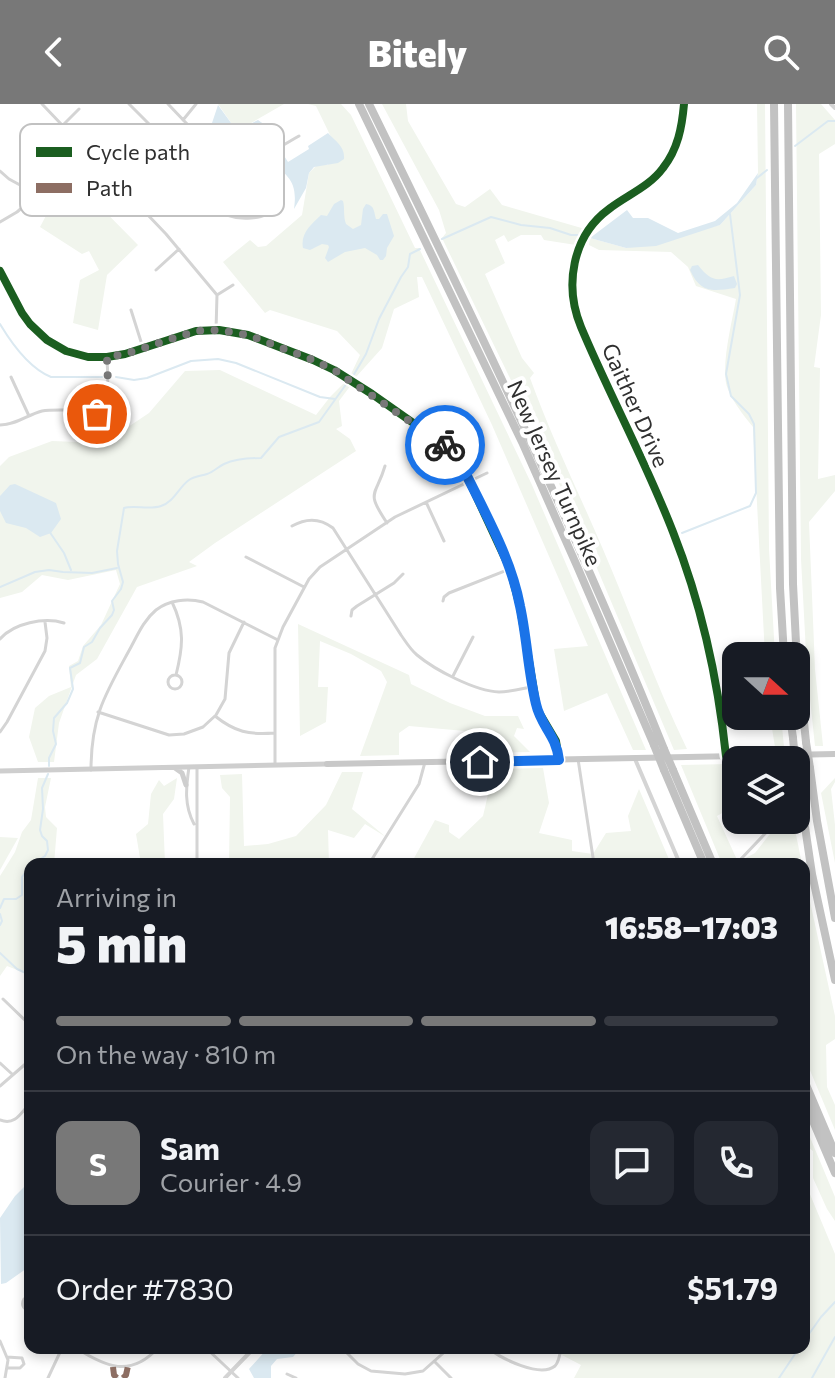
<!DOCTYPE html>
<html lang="en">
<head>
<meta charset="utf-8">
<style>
  body { margin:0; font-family:Commissioner,sans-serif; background:#242831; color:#f1f3f6; height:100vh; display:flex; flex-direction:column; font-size:30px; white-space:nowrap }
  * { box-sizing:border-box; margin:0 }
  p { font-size:26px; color:#9ea1a6 }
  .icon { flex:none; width:44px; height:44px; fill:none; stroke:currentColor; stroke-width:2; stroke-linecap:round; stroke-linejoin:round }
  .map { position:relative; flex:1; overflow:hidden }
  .panel { position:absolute; left:24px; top:754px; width:786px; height:496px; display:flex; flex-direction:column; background:#171b24; border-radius:16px; box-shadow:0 4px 12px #0003 }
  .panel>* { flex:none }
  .needle { width:52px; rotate:111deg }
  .tools { position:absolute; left:722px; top:538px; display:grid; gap:16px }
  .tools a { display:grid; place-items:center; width:88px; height:88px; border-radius:16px; background:#171b24; box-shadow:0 4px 12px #0003; font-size:40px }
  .pin { position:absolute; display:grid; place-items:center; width:68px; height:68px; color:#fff; margin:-34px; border:4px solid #fff; border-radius:50%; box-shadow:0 2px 8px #0007 }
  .courier { position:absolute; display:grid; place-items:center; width:80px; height:80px; margin:-40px; border:6px solid #1a73e8; border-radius:50%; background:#fff; color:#222; box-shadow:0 2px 10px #0007 }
  .headline em { font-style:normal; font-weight:800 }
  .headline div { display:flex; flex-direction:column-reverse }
  .headline { display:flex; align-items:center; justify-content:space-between; height:136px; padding:0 32px }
  h1 { font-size:52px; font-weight:800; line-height:60px }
  .bar { display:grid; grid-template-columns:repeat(4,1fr); gap:12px 8px; align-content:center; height:96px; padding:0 32px }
  .bar i { height:10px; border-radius:6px; background:#363941 }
  .bar .on { background:#787878 }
  .bar p { grid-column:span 4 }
  .line { display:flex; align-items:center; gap:20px; padding:0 32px; border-top:2px solid #363941 }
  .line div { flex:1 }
  .round { display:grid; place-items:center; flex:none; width:84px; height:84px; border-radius:16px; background:#242831 }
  header { display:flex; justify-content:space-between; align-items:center; height:104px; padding:0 32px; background:#787878; color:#fff; font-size:36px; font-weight:800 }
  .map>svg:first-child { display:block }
  .green { fill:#f1f5ed }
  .water { fill:#dbe9f1 }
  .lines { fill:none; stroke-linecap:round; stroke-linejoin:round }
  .stream { stroke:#dbe9f1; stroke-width:2 }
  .minor { stroke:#d4d4d4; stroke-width:3 }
  .tertiary { stroke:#d4d4d4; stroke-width:4 }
  .secondary { stroke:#cecece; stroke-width:5 }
  .primary { stroke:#c8c8c8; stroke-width:6 }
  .motorway { stroke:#c2c2c2; stroke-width:8 }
  .motorway-bridge { stroke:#c2c2c2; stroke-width:8 }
  .quiet { stroke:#8d6e63; stroke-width:6; stroke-dasharray:12 6; stroke-linecap:butt }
  .cycleway-casing { stroke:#fff; stroke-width:13 }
  .cycleway { stroke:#1b5e20; stroke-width:8 }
  .done { stroke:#787878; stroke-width:8; stroke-dasharray:0 14.4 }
  .route { stroke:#1a73e8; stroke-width:10 }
  .labels { text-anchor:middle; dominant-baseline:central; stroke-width:8; stroke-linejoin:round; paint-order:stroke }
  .street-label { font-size:22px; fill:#303030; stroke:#fff }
  .key { fill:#fff; stroke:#c1c1c1; stroke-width:2 }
  .key-label { font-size:22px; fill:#303030 }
</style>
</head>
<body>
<header><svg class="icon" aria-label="back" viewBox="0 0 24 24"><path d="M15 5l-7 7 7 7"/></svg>Bitely<svg class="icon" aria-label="search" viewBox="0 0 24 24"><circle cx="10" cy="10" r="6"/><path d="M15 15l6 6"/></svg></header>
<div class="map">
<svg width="835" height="1274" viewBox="0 0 835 1274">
  <rect width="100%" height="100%" fill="#fff"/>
  <path class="green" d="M218,0H284L239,26L234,23Z
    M308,0H341L351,11L415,144H419L532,381L646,646H633L607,589L564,607L554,545L588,542L492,321L422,173H417L419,193L394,205L382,244L356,273L351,270L360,251L337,227L270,206L265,209L223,158L250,136L258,143L266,142L302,111L309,69L317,61H328L331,33L316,2Z
    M382,0H406L408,17L456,100L465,103L490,85L502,101L585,125L576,141L544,136L541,131H521L508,138L504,131L495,136L505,159L485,170L522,254L534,269L530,274C551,332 578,387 602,443C631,510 655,579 687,645L674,646L588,443L524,303L442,134L446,129L439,106Z
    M757,0H765L769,445L775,552H765L753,323C744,312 729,293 726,279C722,256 732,218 736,195L696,182L688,163L671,148L599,146L589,141L590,134L626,144L720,121L756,81L758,69Z
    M796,0H821L835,16V40L819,50L821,211L814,263L820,264L818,375L835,371V387L809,418L815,565L823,642H815L807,567L801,455Z
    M68,70L138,141L107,171L98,226L73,219L80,176L99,166L89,147L82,150L40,123Z
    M220,266L316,311L330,293L346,277L351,281L339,297L342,322L336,325L350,335L356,347L215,439L189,458L197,462L137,483L97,555L76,571L59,619L54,658H38L29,633L35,604L49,592L71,583L69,562L78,557L83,542L101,521L120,480L116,466L68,476L42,471L22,488L0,494V362L9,353L52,337L104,339L149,309L185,267Z
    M298,520L409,571L411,580L450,599L485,612H518L524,625L517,624L514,632L530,648L486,649L479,638L476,628L409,622L399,629V651L360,652L387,578L381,567L351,550L320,537L318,583H328L326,618L300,632Z
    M770,612H781L784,643H775Z
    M730,660L736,688V701L717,712L738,758L755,749L781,716H793L802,760H722L681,661Z
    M543,664L549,699L539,729L572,736V747L593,750L606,729L631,727L628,712L639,685L671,760H415L413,756L435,716L449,721V728L459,735L483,712L494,665Z
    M342,668H363L352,705L386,733L365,720L354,734L328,726L329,760H229L230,693L222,684L220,671L242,670L244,742L268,740L296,732L326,701Z
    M38,674H51L45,703L46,713L57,724L54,760H30V875L25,869L7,862L0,872V772L15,748L22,728L31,716Z
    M177,674L174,695L163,710L165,760H141L136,730L148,720L151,690L159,676L164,682Z
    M835,674V678L831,685L835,721V759L821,689Z
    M0,733L18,734L0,766Z
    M804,770L835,912V935L826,941L827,983L835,1001V1026L804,952Z
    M804,1019L835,1093V1117L827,1105L813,1074V1047C801,1039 804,1033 804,1019Z
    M804,1076L835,1150V1274H574L581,1261L560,1250L562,1244L585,1245V1244H804Z"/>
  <path class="water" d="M218,1L234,23L239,26L258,16L265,21V26L274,42L256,54L247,68L231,60L215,44L219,39L218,37L222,33L219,30V26L212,19Z
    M328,29C336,38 345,42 344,55L338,59L314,63L309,69L306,84L294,105C298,77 288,72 268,55L281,47L288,58L309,45L308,42Z
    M758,69L756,81L720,121L656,142L626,144L590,134L627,106L633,114H648L678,129L715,117L737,99Z
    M341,96L343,97C345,104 343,112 346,120L353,125L361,121L363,105L366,100C375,101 374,109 376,115H379L383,110H387L394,132L387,144L386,152L383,156H380L377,151L365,144L345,148L328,158L325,154L329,143L328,141L322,140L310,146L303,144C300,129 312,120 321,111L327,112L334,100Z
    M698,161C710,176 715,178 734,172L737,180L735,184C713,187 701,190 690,166L692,162Z
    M15,380L56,399L61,415L51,429L40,433L26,424L6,419L0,407V392L10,381Z
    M30,1077V1162L6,1179L1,1180L0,1114L15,1092Z
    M268,1244H298L299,1246L293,1253L277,1255L271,1262V1274H254L249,1265Z"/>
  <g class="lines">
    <path class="stream" d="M795,42L828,17H835
      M757,74L767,66
      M442,135L491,113L521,121L550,124L571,131H581
      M0,220C12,240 29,264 51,273H102
      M353,272L366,250L379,215L401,173L408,163L410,150L420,145
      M116,273L134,276L147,274L191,257L218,255L236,259L320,293L335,295
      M49,427L64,449L71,466
      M682,429L750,402L756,389L754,320L749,310L731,292L726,270L740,191L730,110
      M0,483L35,468L49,466L63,468L92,469L117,464
      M49,662V654L56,640L53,627L54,614L67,599L73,585L70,564L80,559L84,543L92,538L100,524L112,511L114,506L112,497L121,485L123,478L118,460L117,447L124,404C134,401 150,406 161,402C174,398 179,383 189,376C195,372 201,372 207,370C213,368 218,363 224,360C235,355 249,354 261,354L279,333L319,318L347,279
      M33,760L45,752L48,746L47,737L42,732L40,726L43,705L42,684L48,670
      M0,804L4,795H16L22,791V773L30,762
      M0,810L2,817L0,821
      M0,849L17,865L30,871
      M804,1237L821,1213L835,1198
      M779,1274L799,1244
      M812,1274L835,1233"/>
    <path class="minor" d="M42,0L166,130L217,191
      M129,0L164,35C205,52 193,119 251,114C263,113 270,111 275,99L273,86L265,80L228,63L168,0
      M684,0C682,23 678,45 663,64C649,83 627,91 609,105C572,132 564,182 581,223C610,292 646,358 673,428C701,499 718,576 726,652
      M183,16L196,0
      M0,67L9,75L31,87
      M250,74C261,51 279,44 299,32
      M0,118L17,108L24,102L44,63L52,32L79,5
      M156,166L179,145
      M0,167L22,209L30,220L47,236L66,247L88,253H107L125,250L196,227L219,226L248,231L313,256L334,266L372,290L446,342L464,366L510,465L520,503L537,605L556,637L559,655
      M217,191L233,181
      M131,206L143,244
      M216,226L217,191
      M11,273L29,312
      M95,302L100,315
      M0,321C16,321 27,311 42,307C62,303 102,314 107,285C109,275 107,264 107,253
      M385,362C376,393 365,386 387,419
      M426,398L444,437
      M292,422C306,414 320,414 333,424L401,531C406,538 410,545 417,551C435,566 475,587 499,588C510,588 521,585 531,583
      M246,453L304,483
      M443,497L444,493L449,489L510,465
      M172,498C185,525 183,543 176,571
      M351,512L352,506L357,502L394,479L403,470
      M0,535C14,519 44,513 64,519
      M168 578a7 7 0 1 1 14 0a7 7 0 1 1-14 0Z
      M453,572L473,533
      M98,608L169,631L184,630L203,623L216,611L225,595L229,549L244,518
      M215,612C235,628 249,631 274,629
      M0,628L7,618L45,547L47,534L45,518
      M578,655L594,760
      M275,661V544L283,523L309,475L320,463L395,413L487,369
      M189,663C186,684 184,701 194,720
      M91,666C91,611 106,589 131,543C138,530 144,516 156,506C169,496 187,494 203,498L276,535
      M740,756L778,716
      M197,760V664
      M369,760L419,680L425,658
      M3,895L30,921
      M0,959L12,970
      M0,982L30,956
      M0,1016C15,1022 21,1009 30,999
      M30,1194L24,1195C20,1202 25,1205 30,1209
      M0,1237L8,1256L5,1274
      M76,1244C106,1263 130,1274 158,1244
      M206,1244L238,1274
      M342,1244L358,1260L371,1267L405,1270L423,1267L449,1244
      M488,1244C502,1255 540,1274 555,1262C559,1258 560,1250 561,1244
      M435,1258L451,1274
      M7,1264H20L24,1260L22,1254L7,1253
      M114,1264V1271L117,1274
      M287,1270L296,1274
      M48,1274L62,1244
      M123,1274L126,1271L128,1262"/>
    <path class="tertiary" d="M831,0L835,4
      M635,655L680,760
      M225,1274L254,1244"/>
    <path class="secondary" d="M175,664L182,669L186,681
      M0,667L327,660"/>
    <path class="primary" d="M327,660L835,650"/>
    <path class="motorway" d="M359,0L522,338L577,462L654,641
      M369,0C473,212 576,426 664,645
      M774,0L780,484L784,552
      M788,0L793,480L796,539L806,638
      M790,612L793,634
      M796,662L812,770L835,876
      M810,664L817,717L835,814
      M664,666L704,760
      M673,666L713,760
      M804,976L835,1049
      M804,996L835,1069"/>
    <path class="motorway-bridge" d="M793,634L795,656
      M806,638L810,664
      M654,641L664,666
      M664,645L673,666"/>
    <path class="quiet" d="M113,1263L114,1271L117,1274
      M123,1274L126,1271L128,1262"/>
    <defs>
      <path id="cycleway" d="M684,0C682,23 678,45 663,64C649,83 627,91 609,105C572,132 564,182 581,223C610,292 646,358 673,428C701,499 718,576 726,652
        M0,167L22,209L30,220L47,236L66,247L88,253H107L125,250L196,227L219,226L248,231L313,256L334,266L372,290L446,342L464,366L510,465L520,503L537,605L556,637L559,656"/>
    </defs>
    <use href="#cycleway" class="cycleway-casing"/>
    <use href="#cycleway" class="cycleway"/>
  </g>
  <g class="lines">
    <path class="done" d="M97,310L95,302C112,290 107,272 107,253L125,250L196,227L219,226L248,231L313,256L334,266L445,341"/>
    <path class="route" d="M445,341L456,353L464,366C485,409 511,454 520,502C527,534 528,567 536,600C541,623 556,630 559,656L480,658"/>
  </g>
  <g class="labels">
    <g class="street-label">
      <text transform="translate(636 301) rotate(66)">Gaither Drive</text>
      <text transform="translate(555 369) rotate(66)">New Jersey Turnpike</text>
    </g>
  </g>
  <rect x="20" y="20" width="264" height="92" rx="12" class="key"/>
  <rect x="36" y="43" width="36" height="10" fill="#1b5e20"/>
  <rect x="36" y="79" width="36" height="10" fill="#8d6e63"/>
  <g class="key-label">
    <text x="86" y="56">Cycle path</text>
    <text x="86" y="92">Path</text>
  </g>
</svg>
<div class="tools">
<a><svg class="needle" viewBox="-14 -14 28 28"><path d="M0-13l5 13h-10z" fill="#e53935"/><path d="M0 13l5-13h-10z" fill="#9ea1a6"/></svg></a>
<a><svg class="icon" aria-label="layers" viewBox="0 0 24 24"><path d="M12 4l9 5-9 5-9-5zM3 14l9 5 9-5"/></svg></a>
</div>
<div class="pin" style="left:97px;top:310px;background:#ea580c"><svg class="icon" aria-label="bag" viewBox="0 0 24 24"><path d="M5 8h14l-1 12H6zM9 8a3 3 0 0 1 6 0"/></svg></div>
<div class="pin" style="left:480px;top:658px;background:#1f2937"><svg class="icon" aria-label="home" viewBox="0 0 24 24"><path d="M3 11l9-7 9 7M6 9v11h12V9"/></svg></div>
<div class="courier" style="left:445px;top:341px"><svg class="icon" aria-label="bike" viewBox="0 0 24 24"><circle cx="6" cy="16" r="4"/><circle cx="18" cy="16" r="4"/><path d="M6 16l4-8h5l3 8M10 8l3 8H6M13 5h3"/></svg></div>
<section class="panel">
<div class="headline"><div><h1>5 min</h1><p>Arriving in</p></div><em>16:58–17:03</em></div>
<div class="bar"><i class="on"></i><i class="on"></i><i class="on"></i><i></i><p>On the way · 810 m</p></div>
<div class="line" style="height:144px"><b class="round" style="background:#787878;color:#fff">S</b><div><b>Sam</b><p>Courier · 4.9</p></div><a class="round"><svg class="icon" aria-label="chat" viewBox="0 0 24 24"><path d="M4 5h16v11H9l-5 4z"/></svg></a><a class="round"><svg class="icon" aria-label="phone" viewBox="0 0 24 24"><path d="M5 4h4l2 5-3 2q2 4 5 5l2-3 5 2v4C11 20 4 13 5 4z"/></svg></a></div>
<div class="line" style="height:104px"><div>Order #7830</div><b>$51.79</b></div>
</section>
</div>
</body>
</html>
